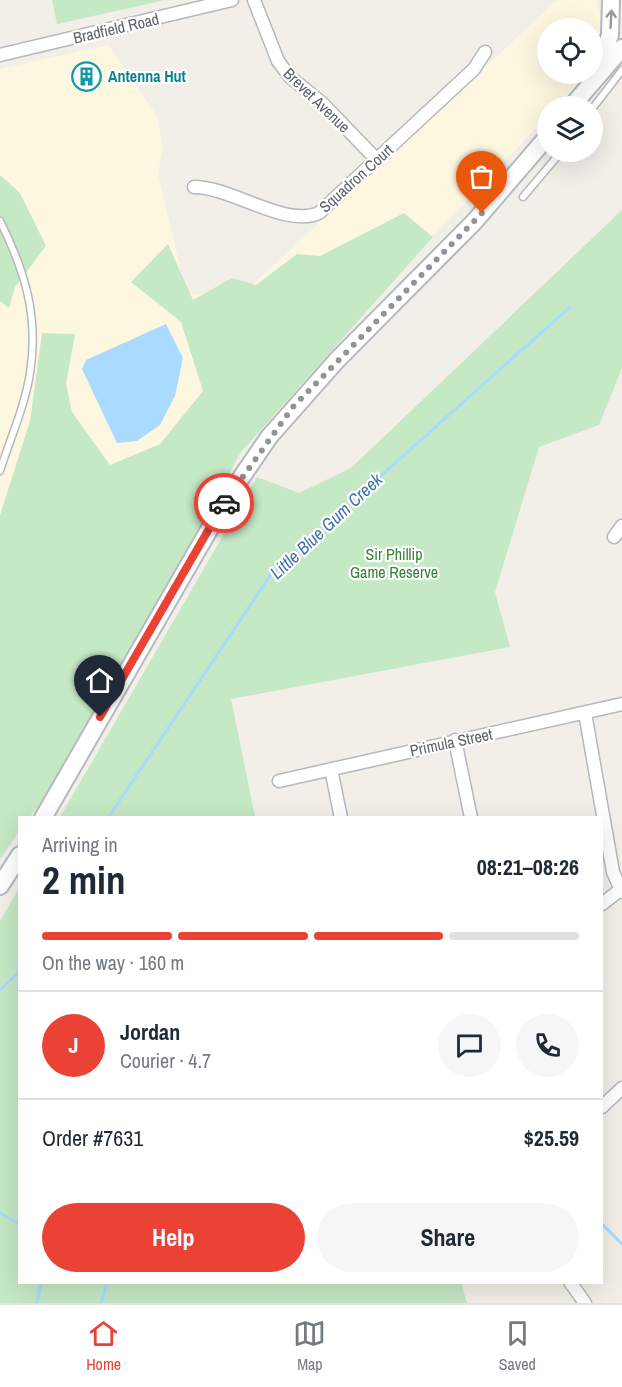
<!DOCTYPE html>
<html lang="en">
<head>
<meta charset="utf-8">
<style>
  body { margin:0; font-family:"Archivo Narrow",sans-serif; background:#f6f6f7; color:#1f2937; height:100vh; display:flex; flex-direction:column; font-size:22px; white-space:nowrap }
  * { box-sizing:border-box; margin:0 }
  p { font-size:20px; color:#747a83 }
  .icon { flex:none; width:33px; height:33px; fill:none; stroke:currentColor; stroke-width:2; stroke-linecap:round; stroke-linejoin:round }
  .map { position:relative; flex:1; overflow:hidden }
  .drawer { position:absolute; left:18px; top:816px; width:585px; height:468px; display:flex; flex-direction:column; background:#fff; border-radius:0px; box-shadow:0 6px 24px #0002 }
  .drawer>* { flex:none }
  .controls { position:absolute; left:537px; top:18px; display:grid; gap:12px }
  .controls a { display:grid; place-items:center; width:66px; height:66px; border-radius:50%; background:#fff; box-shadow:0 6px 24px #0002; font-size:30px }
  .pin { position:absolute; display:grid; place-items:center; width:51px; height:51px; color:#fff; margin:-62px -26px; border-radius:50% 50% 50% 0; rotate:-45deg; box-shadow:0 0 6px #0007 }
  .pin .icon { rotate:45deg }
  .courier { position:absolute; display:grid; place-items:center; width:60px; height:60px; margin:-30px; border:4px solid #ea4335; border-radius:50%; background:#fff; color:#222; box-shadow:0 2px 8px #0007 }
  .summary em { font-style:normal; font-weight:700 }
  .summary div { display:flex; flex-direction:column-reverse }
  .summary { display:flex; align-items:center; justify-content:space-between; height:102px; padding:0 24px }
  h1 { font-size:39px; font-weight:700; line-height:45px }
  .bar { display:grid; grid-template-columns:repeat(4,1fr); gap:9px 6px; align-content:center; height:72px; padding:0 24px }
  .bar i { height:8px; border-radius:4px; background:#e0e1e3 }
  .bar .selected { background:#ea4335 }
  .bar p { grid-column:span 4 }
  .line { display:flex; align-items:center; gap:15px; padding:0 24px; border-top:2px solid #e0e1e3 }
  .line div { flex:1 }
  .round { display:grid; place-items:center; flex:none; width:63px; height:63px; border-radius:32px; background:#f6f6f7 }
  .action { display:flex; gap:12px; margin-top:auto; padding:12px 24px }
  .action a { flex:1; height:69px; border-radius:36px; background:#ea4335; color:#fff; font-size:24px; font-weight:700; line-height:69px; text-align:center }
  .action a+a { background:#f6f6f7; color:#1f2937 }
  .dock { display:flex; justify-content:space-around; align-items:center; height:84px; border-top:2px solid #e0e1e3; background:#fff; font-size:16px; color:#747a83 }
  .dock a { display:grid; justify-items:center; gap:3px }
  .dock .selected { color:#ea4335 }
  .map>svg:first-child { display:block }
  .commercial { fill:#fef7e0 }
  .green { fill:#c5e8c5 }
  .water { fill:#aadaff }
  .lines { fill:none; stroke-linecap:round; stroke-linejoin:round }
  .stream { stroke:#aadaff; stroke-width:3 }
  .service-casing { stroke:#b5b8bc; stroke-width:9 }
  .minor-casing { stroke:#b5b8bc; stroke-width:15 }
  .secondary-casing { stroke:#b6babf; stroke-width:20 }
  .service { stroke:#fff; stroke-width:6 }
  .minor { stroke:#fff; stroke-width:12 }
  .secondary { stroke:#fff; stroke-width:16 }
  .oneway { stroke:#979a9d }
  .done { stroke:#929495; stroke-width:6; stroke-dasharray:0 10.8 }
  .route { stroke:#ea4335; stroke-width:8 }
  .labels { text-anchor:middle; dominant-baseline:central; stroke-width:4.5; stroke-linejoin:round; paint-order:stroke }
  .street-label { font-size:16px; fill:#5f6368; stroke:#fff }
  .culture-label { font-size:16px; font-weight:bold; fill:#0d838f; stroke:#fff; text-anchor:start }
  .park-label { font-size:16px; fill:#348238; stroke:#fff }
  .water-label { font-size:18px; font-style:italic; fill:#4174aa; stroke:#fff }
</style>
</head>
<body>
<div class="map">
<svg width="622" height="1303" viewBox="0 0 622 1303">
  <rect width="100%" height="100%" fill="#f1efe8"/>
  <path class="commercial" d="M557,0H597L601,19L599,47L593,58L592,28H548V74H583L572,91L557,106H548L547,117L405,265L0,723V69L108,45L156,114L163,146L158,173L186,293L239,298Z"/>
  <path class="green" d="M52,0H165L57,24Z
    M0,175L20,193L46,246L15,287L9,308L0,301Z
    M622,210V368L599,425L539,447L495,592L510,647L231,699L255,817H60L257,477L299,493L351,468Z
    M404,213L433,237L241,452L70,762L30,817L20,818L19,832L0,859V515L30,421L42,333L75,334L66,384L72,412L110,465L160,444L203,391L181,322L131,282L168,244L193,300L232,278L256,285L297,254L320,256Z
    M19,888L20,1282H461L467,1303H0V921Z"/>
  <path class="water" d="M166,324L183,358L175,396L160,425L137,441L117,443L82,369L86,360Z"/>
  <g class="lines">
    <path class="stream" d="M108,818L271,574L570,307
      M0,990L20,971
      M0,1213L20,1225
      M602,1224L622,1244
      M37,1303L41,1282
      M101,1303L107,1282"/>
    <defs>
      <path id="service" d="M592,109L622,70
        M523,197L561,152
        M0,221C25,271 39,317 30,373C25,406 10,439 0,471"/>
      <path id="minor" d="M254,0L278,61L290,77L322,103L377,160
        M0,55L232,0
        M194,187C232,187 285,228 319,213L474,69L485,52
        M614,537L622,526
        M585,713L613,872L622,892
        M455,740L471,818
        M331,769L341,818
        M279,781L622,704
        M602,904L620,890
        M602,1107L622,1088
        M570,1282L585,1303"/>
      <path id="secondary" d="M596,78L610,35L611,0
        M572,106L622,48
        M43,818L228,497L269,437L337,360L474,222L548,136
        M0,886L20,855"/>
    </defs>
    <use href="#service" class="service-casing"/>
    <use href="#minor" class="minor-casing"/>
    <use href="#secondary" class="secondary-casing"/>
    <use href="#service" class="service"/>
    <use href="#minor" class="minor"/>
    <use href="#secondary" class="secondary"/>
  </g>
  <defs><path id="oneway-shaft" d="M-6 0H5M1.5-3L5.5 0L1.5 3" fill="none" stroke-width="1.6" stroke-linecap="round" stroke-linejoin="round" transform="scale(1.5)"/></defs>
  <use class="oneway" href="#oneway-shaft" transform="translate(611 19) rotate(-87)"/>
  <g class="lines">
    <path class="done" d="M224,503L293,407L482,213"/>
    <path class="route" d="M100,717L224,503"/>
  </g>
  <defs>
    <symbol id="building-ring" viewBox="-11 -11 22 22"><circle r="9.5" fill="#fff" stroke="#0f9aa8" stroke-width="1.5"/><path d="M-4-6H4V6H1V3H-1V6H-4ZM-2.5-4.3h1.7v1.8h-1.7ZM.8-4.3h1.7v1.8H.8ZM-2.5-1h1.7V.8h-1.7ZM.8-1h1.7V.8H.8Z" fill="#0f9aa8"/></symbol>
  </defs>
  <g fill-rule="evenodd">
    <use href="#building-ring" x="70" y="60" width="33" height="33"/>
  </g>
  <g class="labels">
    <g class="street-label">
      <text transform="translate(116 28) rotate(-13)">Bradfield Road</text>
      <text transform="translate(317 100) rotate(44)">Brevet Avenue</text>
      <text transform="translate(356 178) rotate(-42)">Squadron Court</text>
      <text transform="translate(451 742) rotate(-12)">Primula Street</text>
    </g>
    <g class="culture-label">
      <text x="108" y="76">Antenna Hut</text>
    </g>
    <g class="park-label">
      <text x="394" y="554">Sir Phillip<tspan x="394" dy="18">Game Reserve</tspan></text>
    </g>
    <g class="water-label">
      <text transform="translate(326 526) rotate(-43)">Little Blue Gum Creek</text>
    </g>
  </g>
</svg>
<div class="controls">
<a><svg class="icon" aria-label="locate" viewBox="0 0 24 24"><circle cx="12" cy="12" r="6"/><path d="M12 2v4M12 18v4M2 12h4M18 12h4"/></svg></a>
<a><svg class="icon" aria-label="layers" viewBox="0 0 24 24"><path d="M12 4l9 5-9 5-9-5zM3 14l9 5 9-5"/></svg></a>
</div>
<div class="pin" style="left:482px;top:213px;background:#ea580c"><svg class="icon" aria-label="bag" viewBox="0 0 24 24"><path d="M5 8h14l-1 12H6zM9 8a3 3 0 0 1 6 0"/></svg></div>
<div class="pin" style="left:100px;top:717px;background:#1f2937"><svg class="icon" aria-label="home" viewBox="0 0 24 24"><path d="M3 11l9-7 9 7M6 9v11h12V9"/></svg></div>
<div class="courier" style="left:224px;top:503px"><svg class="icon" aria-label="car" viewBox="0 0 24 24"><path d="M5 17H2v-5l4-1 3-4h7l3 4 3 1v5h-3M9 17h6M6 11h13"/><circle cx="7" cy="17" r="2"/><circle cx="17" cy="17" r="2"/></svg></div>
<section class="drawer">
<div class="summary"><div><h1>2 min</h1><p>Arriving in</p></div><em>08:21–08:26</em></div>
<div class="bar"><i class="selected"></i><i class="selected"></i><i class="selected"></i><i></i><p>On the way · 160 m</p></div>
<div class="line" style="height:108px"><b class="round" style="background:#ea4335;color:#fff">J</b><div><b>Jordan</b><p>Courier · 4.7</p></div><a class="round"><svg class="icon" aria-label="chat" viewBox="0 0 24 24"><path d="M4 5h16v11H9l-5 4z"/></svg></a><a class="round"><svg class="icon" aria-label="phone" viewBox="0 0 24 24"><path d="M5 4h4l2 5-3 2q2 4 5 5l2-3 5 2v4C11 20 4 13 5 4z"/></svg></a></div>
<div class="line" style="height:78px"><div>Order #7631</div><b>$25.59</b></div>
<div class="action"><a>Help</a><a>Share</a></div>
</section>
</div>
<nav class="dock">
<a class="selected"><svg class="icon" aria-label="home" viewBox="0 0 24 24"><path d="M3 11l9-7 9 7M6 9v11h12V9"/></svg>Home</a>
<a><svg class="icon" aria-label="map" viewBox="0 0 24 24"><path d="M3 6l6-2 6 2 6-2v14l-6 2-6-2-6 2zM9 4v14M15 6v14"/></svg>Map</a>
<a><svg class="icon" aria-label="saved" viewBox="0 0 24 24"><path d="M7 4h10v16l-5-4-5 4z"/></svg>Saved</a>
</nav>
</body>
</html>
